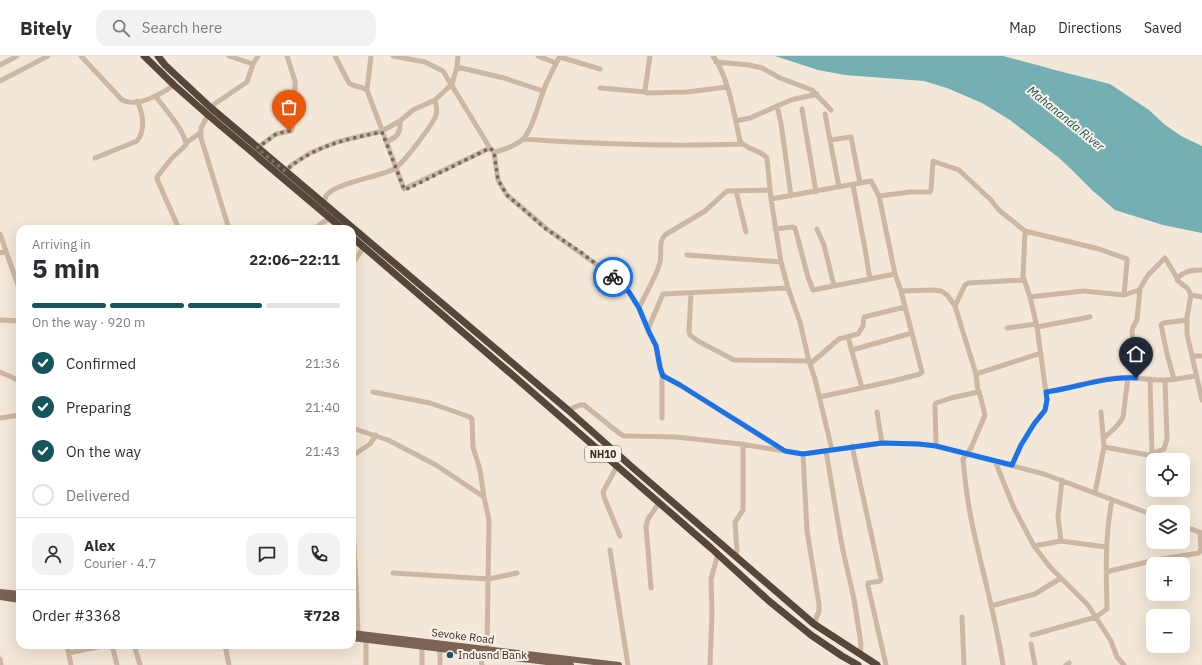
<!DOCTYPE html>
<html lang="en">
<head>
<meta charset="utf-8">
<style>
  body { margin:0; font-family:"IBM Plex Sans",sans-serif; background:#f2f2f3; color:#2b2b33; height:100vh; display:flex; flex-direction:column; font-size:15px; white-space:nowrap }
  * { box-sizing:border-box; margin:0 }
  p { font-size:13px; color:#7c7c81 }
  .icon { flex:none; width:22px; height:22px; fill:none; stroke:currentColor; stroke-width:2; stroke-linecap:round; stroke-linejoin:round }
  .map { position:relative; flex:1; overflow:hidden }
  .details { position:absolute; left:16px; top:169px; width:340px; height:424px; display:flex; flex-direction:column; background:#fff; border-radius:12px; box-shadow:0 4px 16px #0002 }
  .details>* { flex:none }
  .fabs { position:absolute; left:1146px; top:397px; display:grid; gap:8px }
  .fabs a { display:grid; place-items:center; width:44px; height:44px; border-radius:8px; background:#fff; box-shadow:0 4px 16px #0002; font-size:20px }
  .pin { position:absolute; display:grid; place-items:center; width:34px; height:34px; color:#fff; margin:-41px -17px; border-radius:50% 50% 50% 0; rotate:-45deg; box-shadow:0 0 4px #0007 }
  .pin .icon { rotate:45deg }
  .courier { position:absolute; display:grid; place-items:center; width:40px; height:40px; margin:-20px; border:3px solid #1a73e8; border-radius:50%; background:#fff; color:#222; box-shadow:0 1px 5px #0007 }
  .overview em { font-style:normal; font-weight:700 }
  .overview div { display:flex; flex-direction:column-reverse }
  .overview { display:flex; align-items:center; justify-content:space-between; height:68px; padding:0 16px }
  h1 { font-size:26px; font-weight:700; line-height:30px }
  .bar { display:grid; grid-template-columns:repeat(4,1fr); gap:6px 4px; align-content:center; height:48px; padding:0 16px }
  .bar i { height:5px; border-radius:3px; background:#e1e1e2 }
  .bar .active { background:#17555c }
  .bar p { grid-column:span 4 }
  .line { display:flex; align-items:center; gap:10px; padding:0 16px; border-top:1px solid #e1e1e2 }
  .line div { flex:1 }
  .round { display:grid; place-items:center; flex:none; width:42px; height:42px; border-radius:12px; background:#f2f2f3 }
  ol { padding:0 16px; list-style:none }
  li { display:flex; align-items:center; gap:12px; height:44px }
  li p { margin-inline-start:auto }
  li .icon { padding:4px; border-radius:50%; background:#17555c; color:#fff; stroke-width:4 }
  li:last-child { color:#7c7c81 }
  li i { width:22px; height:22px; border:2px solid #e1e1e2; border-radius:50% }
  header { display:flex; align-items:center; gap:24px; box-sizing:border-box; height:56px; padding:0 20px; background:#fff; border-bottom:1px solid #e1e1e2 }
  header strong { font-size:19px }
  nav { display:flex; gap:22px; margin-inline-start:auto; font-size:14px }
  .search { width:280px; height:36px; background:#f2f2f3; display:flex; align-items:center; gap:10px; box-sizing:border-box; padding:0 14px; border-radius:12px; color:#7c7c81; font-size:15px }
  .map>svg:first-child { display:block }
  .water { fill:#73afb3 }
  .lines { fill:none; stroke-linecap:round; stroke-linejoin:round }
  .minor { stroke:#ccb7a2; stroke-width:5 }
  .major { stroke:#7a6255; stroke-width:6 }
  .highway { stroke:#58453b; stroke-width:7 }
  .done { stroke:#786d63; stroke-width:4; stroke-dasharray:0 7.2 }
  .route { stroke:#1a73e8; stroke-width:5 }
  .poi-dot { fill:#17555c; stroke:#fbf1e4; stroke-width:1.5 }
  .labels { text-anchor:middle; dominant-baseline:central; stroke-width:4; stroke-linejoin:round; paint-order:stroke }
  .shield { fill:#fbf1e4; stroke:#71665e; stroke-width:1 }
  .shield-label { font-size:10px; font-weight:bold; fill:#362b25 }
  .street-label { font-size:11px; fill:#362b25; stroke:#fbf1e4 }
  .poi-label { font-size:11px; fill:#362b25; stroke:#fbf1e4; text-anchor:start }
  .water-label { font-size:12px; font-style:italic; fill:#17555c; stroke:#fbf1e4 }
</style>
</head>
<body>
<header>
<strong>Bitely</strong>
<div class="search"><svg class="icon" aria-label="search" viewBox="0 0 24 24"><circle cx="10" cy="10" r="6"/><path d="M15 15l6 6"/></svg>Search here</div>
<nav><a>Map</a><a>Directions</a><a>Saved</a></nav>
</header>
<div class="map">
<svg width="1202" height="609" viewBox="0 0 1202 609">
  <rect width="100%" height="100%" fill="#f3e7d7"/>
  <path class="water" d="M775,0H1003L1041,10L1051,13L1110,28L1149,54L1164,68L1181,80L1202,90V177L1163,169L1115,154L1093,135L1073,115L1058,101L1010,64L982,47L947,32L924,25L845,19L818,14Z"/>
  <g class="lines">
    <path class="minor" d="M81,0L122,44C138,52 161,38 174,29
      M229,0L253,8
      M335,0L349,27C354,31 361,30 367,34L404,133L490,92
      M393,0L425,6L443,15L490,92L494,96C502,95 519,88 524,82C533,72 538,49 543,36C547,24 554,12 560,0
      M538,0L556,7
      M650,0L645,34L647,37L687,36L727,31
      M713,0C729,22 734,58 740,85C746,94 760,93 767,102L771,143L781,206L788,232L800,266L809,305L815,323L832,394
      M560,1L600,13
      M716,6L749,9L762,12L780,22L812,34L831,54
      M0,9L17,0
      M457,11L504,22L543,35
      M0,25L48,0
      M600,32L646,36
      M367,34L371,0
      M156,41C163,50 187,78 186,89L171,103L157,121V123L179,173
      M777,50L781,67L791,140
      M210,51L247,26L253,8L258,0
      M802,53L816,136
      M825,58L839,131
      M208,59L201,72V82L229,173
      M736,65L750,62L791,44L817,38
      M523,83C596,88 669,91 742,88
      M830,84L851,81L860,127
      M386,85C397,83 401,76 400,65
      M186,87L200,77
      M257,92L276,78L291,75L292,73L295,33V25L287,0
      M494,96L498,124L507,139L547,173L607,216L629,236L639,252L649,276L656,289L662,317L666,321L680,329L782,393
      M95,102L137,85C146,74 143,57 137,45
      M285,115L293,108L310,97L337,86L382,75L400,65L413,54L435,44L452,28L457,11L458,0
      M853,129L865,193L870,223
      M736,135L746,176
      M879,140L910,136H930L931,134L933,105L959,114L991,144L999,154L1025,175L1099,193L1127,203V206L1124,239
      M771,143L871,125L879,140L895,218L901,235L922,316L920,318L893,325L820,341
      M323,149C324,146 325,143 326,140C334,127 379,121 394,113C402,109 434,67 436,59C438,54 436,50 435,44
      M315,173L323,166L331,163
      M775,173L793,171L795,172L808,221L813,234L895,218
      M817,173L824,189L834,230
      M0,178L20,235
      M0,197L6,195
      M687,199L781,206
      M352,208L364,191
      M1202,214C1191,214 1185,215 1177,222V224L1188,233L1191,239L1187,261V278L1202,344
      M901,235L933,234L941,235L947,239L955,250L976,318L978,336L951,342L936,347L935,349L936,390
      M691,237L689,275L690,279L698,285L734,304L809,305
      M1191,239L1202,241
      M1030,241L1083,235L1124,239L1139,234L1148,219L1165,202L1177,222
      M955,250L965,229L968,227L1024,224
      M639,252C645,239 657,219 660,206C662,197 658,186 665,179L705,155L727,135L770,134
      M0,264L20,265
      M1037,271L1090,261
      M1007,272L1036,268
      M648,273L663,238L788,232
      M848,281L862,332
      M852,294L912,277
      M1192,300H1202
      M810,308L839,283L858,278L863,270L864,261L905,251
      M0,316L20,325
      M662,317V362
      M976,318L1041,297
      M1136,322L1132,275L1133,271L1137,264L1140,233
      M1150,323L1152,398
      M1174,323L1167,298L1161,269L1163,267L1187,264
      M979,335L985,359L971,392L963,403C965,426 968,449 973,472C983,518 996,563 1003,609
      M373,336L430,347L470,361L472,363L473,391L480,414L484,441L489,464L487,593
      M1046,336C1070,333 1092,324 1116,322C1133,320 1149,325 1165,324C1176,324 1186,321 1196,320
      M568,354L580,349H584L619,377L624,380H629L676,381L740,388L803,398L882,387L919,388L936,390L1044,418L1153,459
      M877,356L882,387
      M0,362L20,359
      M352,372L388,384L436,409L484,441
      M1104,382C1111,375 1119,370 1123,361L1128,321
      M852,390L881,523L880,525L868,527V530L886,609
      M1104,391L1148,399L1164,393L1167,383L1165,324
      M826,395L842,490L854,543L861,588L860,598
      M803,398L807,475L819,548V555L814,568
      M352,400L370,388L376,379
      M995,405L1014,452L1034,490L1050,511L1088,549L1111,585L1117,601L1124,609
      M1012,409L1021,389L1034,368L1045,355L1047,344L1037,271L1030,241L1023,220L1025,175
      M617,410L603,436L604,441L620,480
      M1095,437L1104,391L1101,356
      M352,452L356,526
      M1183,470L1202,477
      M1061,485L1058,461L1062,424
      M1034,490L1061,485L1106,491
      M610,494L628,609
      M735,500L737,495L735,466L743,454V388
      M1106,516L1155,504L1199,497L1201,493L1200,476
      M393,517L489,523L517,517
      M352,526H356L358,577
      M651,532L646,470L648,463L659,447
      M991,550L1035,538L1061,522
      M962,561L964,609
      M1032,579L1096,561L1107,553C1106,516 1105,480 1112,444
      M366,580V609
      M1031,588L1035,609
      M67,589L71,609
      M134,589L140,609
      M225,589L229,609
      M422,591V609
      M69,597L107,589H110L113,593L117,609
      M480,598L482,609
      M0,603L1,609
      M440,609V593
      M710,609L712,557L711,523L718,498
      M1066,609L1069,607"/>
    <path class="major" d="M0,536L20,538
      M0,541L20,544
      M352,577L619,609
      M352,582L571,609"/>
    <path class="highway" d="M144,0L174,29L208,59L343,173
      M158,0L165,9L210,51L568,354L632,411L814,568L877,609
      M352,181L509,316L711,492L769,545L811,579L842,600L858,609"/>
  </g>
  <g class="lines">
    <path class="done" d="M289,75L276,78L257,92L285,115C314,90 346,83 382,76L404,133L405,134L490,92L494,96L498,124L507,139L546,173L582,197L613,221"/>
    <path class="route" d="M613,221L629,236L639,252L649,276L656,290L660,312L663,320L680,329L785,395L803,398L882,387L919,388L936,390L1012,409L1021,389L1034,368L1045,354L1047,344L1046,336C1076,332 1105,320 1136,322"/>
  </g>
  <circle class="poi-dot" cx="450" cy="599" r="4"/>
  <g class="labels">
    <rect class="shield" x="585" y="390" width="36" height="16" rx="3"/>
    <g class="shield-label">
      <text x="603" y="398">NH10</text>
    </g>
    <g class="street-label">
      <text transform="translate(463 580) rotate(7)">Sevoke Road</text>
    </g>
    <g class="poi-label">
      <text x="458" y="599">Indusnd Bank</text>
    </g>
    <g class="water-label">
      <text transform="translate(1066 62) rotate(39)">Mahananda River</text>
    </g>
  </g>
</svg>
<div class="fabs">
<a><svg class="icon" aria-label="locate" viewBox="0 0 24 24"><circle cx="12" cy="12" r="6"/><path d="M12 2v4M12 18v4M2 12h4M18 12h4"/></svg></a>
<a><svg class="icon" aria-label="layers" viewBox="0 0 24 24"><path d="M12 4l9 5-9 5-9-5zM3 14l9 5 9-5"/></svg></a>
<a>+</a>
<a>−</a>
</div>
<div class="pin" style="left:289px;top:75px;background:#ea580c"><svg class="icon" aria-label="bag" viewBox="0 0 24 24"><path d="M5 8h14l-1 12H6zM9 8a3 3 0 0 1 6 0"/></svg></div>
<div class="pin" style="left:1136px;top:322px;background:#1f2937"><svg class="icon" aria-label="home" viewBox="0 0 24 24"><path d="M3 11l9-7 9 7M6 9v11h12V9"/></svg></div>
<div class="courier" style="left:613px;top:221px"><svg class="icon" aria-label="bike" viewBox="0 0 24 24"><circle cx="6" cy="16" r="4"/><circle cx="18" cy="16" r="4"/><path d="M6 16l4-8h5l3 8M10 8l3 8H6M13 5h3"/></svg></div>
<section class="details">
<div class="overview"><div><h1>5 min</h1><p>Arriving in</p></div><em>22:06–22:11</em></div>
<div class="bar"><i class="active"></i><i class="active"></i><i class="active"></i><i></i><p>On the way · 920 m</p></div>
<ol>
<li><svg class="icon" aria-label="check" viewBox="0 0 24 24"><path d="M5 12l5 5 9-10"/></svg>Confirmed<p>21:36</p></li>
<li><svg class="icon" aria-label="check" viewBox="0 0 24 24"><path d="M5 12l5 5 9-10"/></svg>Preparing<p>21:40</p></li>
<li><svg class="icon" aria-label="check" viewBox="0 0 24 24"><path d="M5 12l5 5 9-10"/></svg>On the way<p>21:43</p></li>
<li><i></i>Delivered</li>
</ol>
<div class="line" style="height:72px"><a class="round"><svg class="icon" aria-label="person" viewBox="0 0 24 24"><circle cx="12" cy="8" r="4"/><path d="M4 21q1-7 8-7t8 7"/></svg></a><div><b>Alex</b><p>Courier · 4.7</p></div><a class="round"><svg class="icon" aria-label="chat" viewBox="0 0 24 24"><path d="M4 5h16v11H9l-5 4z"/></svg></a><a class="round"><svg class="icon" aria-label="phone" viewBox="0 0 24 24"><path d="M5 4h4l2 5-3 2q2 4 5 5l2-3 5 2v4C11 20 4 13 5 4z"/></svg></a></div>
<div class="line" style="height:52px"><div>Order #3368</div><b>₹728</b></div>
</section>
</div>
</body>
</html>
